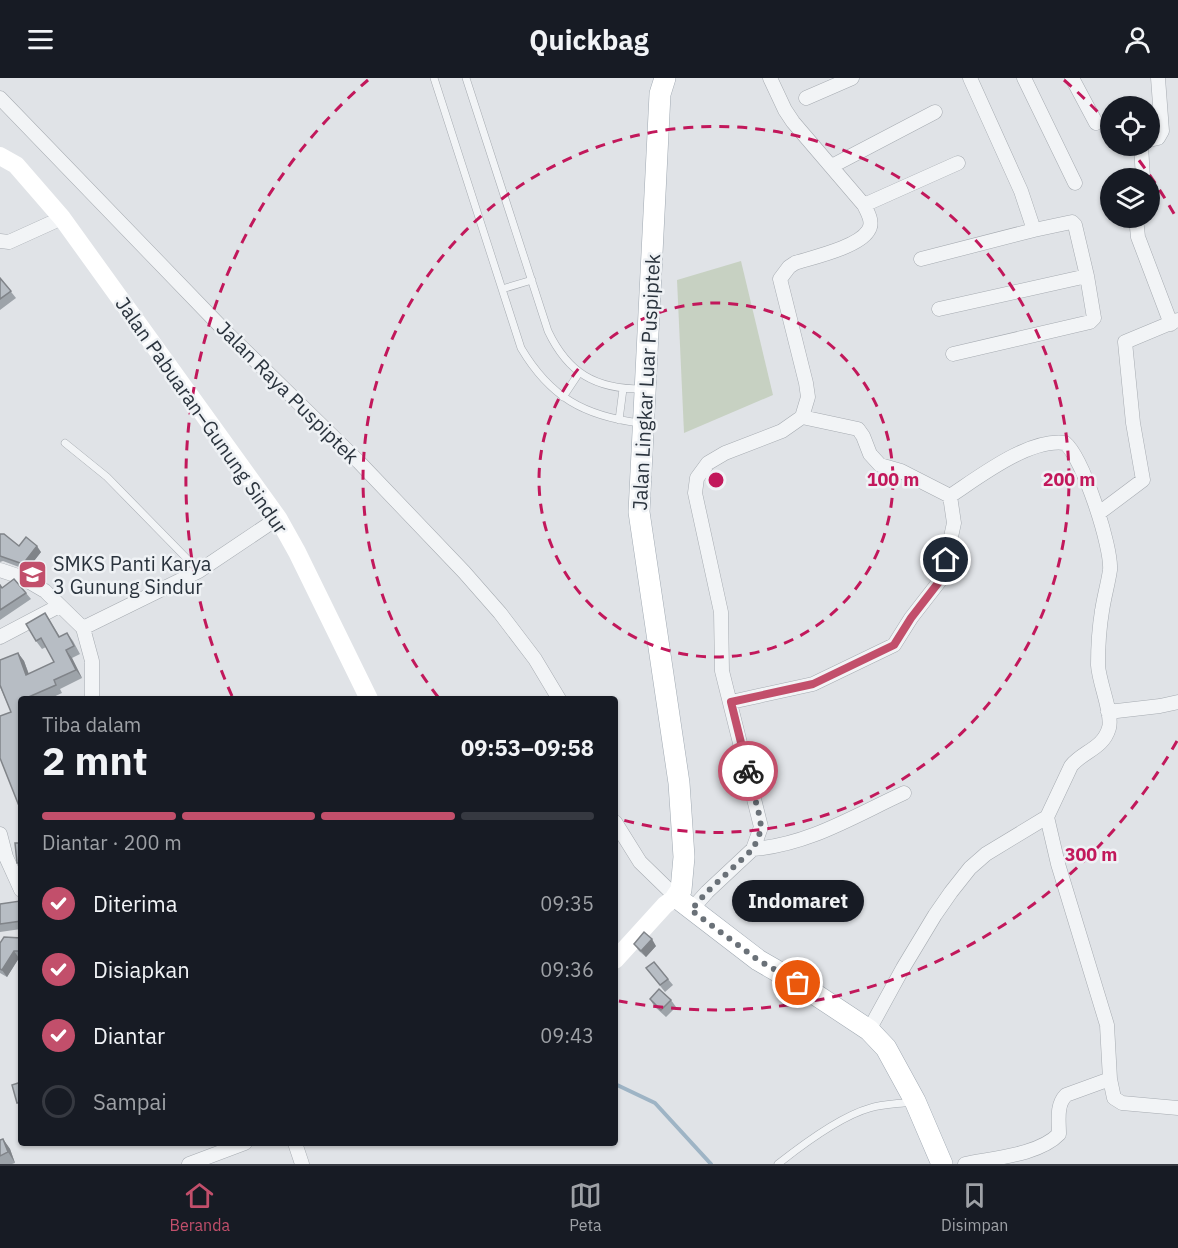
<!DOCTYPE html>
<html lang="id">
<head>
<meta charset="utf-8">
<style>
  body { margin:0; font-family:"IBM Plex Sans",sans-serif; background:#20242c; color:#f1f3f6; height:100vh; display:flex; flex-direction:column; font-size:22px; white-space:nowrap }
  * { box-sizing:border-box; margin:0 }
  p { font-size:20px; color:#9ea1a6 }
  .icon { flex:none; width:33px; height:33px; fill:none; stroke:currentColor; stroke-width:2; stroke-linecap:round; stroke-linejoin:round }
  .map { position:relative; flex:1; overflow:hidden }
  .sheet { position:absolute; left:18px; top:618px; width:600px; height:450px; display:flex; flex-direction:column; background:#171b24; border-radius:6px; box-shadow:0 2px 4px #0004 }
  .sheet>* { flex:none }
  .controls { position:absolute; left:1100px; top:18px; display:grid; gap:12px }
  .controls a { display:grid; place-items:center; width:60px; height:60px; border-radius:50%; background:#171b24; box-shadow:0 2px 4px #0004; font-size:30px }
  .pin { position:absolute; display:grid; place-items:center; width:51px; height:51px; color:#fff; margin:-26px; border:3px solid #fff; border-radius:50%; box-shadow:0 2px 6px #0007 }
  .courier { position:absolute; display:grid; place-items:center; width:60px; height:60px; margin:-30px; border:4px solid #c24f6b; border-radius:50%; background:#fff; color:#222; box-shadow:0 2px 8px #0007 }
  .bubble { position:absolute; height:42px; border-radius:21px; background:#171b24; box-shadow:0 2px 4px #0004; font-size:20px; font-weight:700; line-height:42px; text-align:center }
  .summary em { font-style:normal; font-weight:700 }
  .summary div { display:flex; flex-direction:column-reverse }
  .summary { display:flex; align-items:center; justify-content:space-between; height:102px; padding:0 24px }
  h1 { font-size:39px; font-weight:700; line-height:45px }
  .bar { display:grid; grid-template-columns:repeat(4,1fr); gap:9px 6px; align-content:center; height:72px; padding:0 24px }
  .bar i { height:8px; border-radius:4px; background:#363941 }
  .bar .active { background:#c24f6b }
  .bar p { grid-column:span 4 }
  ol { padding:0 24px; list-style:none }
  li { display:flex; align-items:center; gap:18px; height:66px }
  li p { margin-inline-start:auto }
  li .icon { padding:6px; border-radius:50%; background:#c24f6b; color:#fff; stroke-width:4 }
  li:last-child { color:#9ea1a6 }
  li i { width:33px; height:33px; border:3px solid #363941; border-radius:50% }
  header { display:flex; justify-content:space-between; align-items:center; height:78px; padding:0 24px; background:#171b24; font-size:27px; font-weight:700 }
  .menu { display:flex; justify-content:space-around; align-items:center; height:84px; border-top:2px solid #363941; background:#171b24; font-size:16px; color:#9ea1a6 }
  .menu a { display:grid; justify-items:center; gap:3px }
  .menu .active { color:#c24f6b }
  .map>svg:first-child { display:block }
  .green { fill:#c7d1c2 }
  .lines { fill:none; stroke-linecap:round; stroke-linejoin:round }
  .stream { stroke:#9eb4c5; stroke-width:4 }
  .lane-casing { stroke:#a6abb1; stroke-width:8 }
  .street-casing { stroke:#a6abb1; stroke-width:15 }
  .primary-casing { stroke:#a0a9b2; stroke-width:22 }
  .lane { stroke:#f2f4f6; stroke-width:7 }
  .street { stroke:#f2f4f6; stroke-width:14 }
  .secondary { stroke:#fff; stroke-width:18 }
  .primary { stroke:#fff; stroke-width:21 }
  .wall { fill:#9da3a9 }
  .shaded-wall { fill:#808489 }
  .building { fill:#b7bdc4; stroke:#808489; stroke-width:1.5 }
  .done { stroke:#6a7178; stroke-width:6; stroke-dasharray:0 10.8 }
  .route { stroke:#c24f6b; stroke-width:8 }
  .ring { fill:none; stroke:#c2185b; stroke-width:3; stroke-dasharray:10 8 }
  .labels { text-anchor:middle; dominant-baseline:central; stroke-width:5; stroke-linejoin:round; paint-order:stroke }
  .street-label { font-size:20px; fill:#2a333d; stroke:#eff2f5 }
  .poi-label { font-size:20px; fill:#2a333d; stroke:#eff2f5; text-anchor:start }
  .centre { fill:#c2185b; stroke:#eff2f5; stroke-width:3 }
  .ring-label { font-size:18px; text-anchor:middle; font-weight:bold; fill:#c2185b; stroke:#eff2f5; stroke-width:5; stroke-linejoin:round; paint-order:stroke }
</style>
</head>
<body>
<header><svg class="icon" aria-label="menu" viewBox="0 0 24 24"><path d="M4 6h16M4 12h16M4 18h16"/></svg>Quickbag<svg class="icon" aria-label="person" viewBox="0 0 24 24"><circle cx="12" cy="8" r="4"/><path d="M4 21q1-7 8-7t8 7"/></svg></header>
<div class="map">
<svg width="1178" height="1086" viewBox="0 0 1178 1086">
  <rect width="100%" height="100%" fill="#e0e3e7"/>
  <path class="green" d="M741,183L773,317L684,355L677,202Z"/>
  <g class="lines">
    <path class="stream" d="M615,1006L655,1025L711,1086"/>
    <defs>
      <path id="lane" d="M434,0L521,270C550,319 584,338 640,345
        M466,0L548,253C568,295 595,311 642,311
        M502,211L532,202
        M563,319L579,295
        M619,342L623,311
        M65,365L107,399L199,493
        M778,1086C802,1067 841,1038 870,1030C883,1026 898,1026 911,1024"/>
      <path id="street" d="M1024,0L1075,105
        M1072,0L1096,45
        M0,20L225,253L359,384L464,494L500,535L535,581L559,621
        M806,20L852,0
        M1149,62L1158,60L1162,53L1158,0
        M1141,68L1143,100
        M832,88L935,34
        M864,127L958,85
        M1136,140L1138,159L1171,246
        M0,163L9,164L62,140
        M921,181L1034,152
        M939,231L1087,198
        M953,276L1090,244L1094,240L1087,198L1075,147L1072,144L1067,145L1034,152L1021,113L970,0
        M802,339L858,351L863,358L870,376L880,387L901,393L950,418C979,399 1029,360 1065,365C1083,380 1112,469 1110,492C1108,506 1104,519 1102,533C1099,551 1098,569 1098,587C1099,605 1113,636 1109,650C1103,671 1083,673 1071,688L1047,739L986,776L970,790L951,814L935,837L903,890L869,952
        M1099,435L1143,402L1133,345L1125,264L1178,242
        M0,492L21,499L45,513L83,550L92,583V621
        M83,550L199,493L278,440
        M0,559L59,528
        M731,624L813,606L894,567L911,540L942,500L954,445L950,418
        M1108,634L1160,628L1178,624
        M1047,739L1058,786L1107,947L1110,1001L1114,1020L1122,1025L1178,1030
        M615,744L640,784L676,819
        M0,756L6,779L21,812
        M753,771C808,767 854,738 904,715
        M691,832L707,814L753,771L761,749L722,593L721,534L695,415L697,400L708,385L725,375L782,353L802,339L808,319L806,305L780,201L789,189L795,185C814,179 858,169 868,153C874,145 868,135 864,127L793,44L785,32L770,0
        M295,1065L302,1086
        M189,1086L245,1065
        M965,1086C993,1080 1039,1077 1059,1056C1059,1043 1056,1027 1066,1017L1110,1001"/>
      <path id="primary" d="M665,0L660,16L639,434L679,705L684,779L681,812L676,819L758,882L798,905L869,952L886,970L915,1023L942,1086"/>
    </defs>
    <use href="#lane" class="lane-casing"/>
    <use href="#street" class="street-casing"/>
    <use href="#primary" class="primary-casing"/>
    <use href="#lane" class="lane"/>
    <use href="#street" class="street"/>
    <path class="secondary" d="M0,78L16,87L62,140L278,440L297,474L369,621
      M615,882L665,827L676,819"/>
    <use href="#primary" class="primary"/>
  </g>
  <path class="wall" d="M0,200L16,220L0,232Z
    M0,456L19,468L41,474L27,492L3,483L0,484Z
    M0,506L2,510L26,515L31,521L0,542Z
    M45,535L60,559L67,555L73,563L80,576L72,580L82,600L60,611L62,615L49,621H21L11,634L0,609V582L18,575L24,583L29,596L54,584L46,569L42,571L36,563Z
    M21,824V851L0,854V826Z
    M21,860V880H19L7,899L0,895V865Z
    M634,866L656,868L646,879L639,873Z
    M646,890L668,901L673,907L665,914Z
    M650,921L671,922L676,929L666,939L654,928Z
    M3,1061L10,1071L15,1085L12,1086H0V1062Z"/>
  <path class="shaded-wall" d="M37,468L41,474L27,492L23,486Z
    M66,572L72,580L82,600L76,592Z
    M18,575L24,583L32,606L26,597Z
    M652,861L656,868L646,879L641,873Z
    M14,873L19,880L7,899L2,892Z
    M3,1061L10,1071L15,1085L8,1074Z"/>
  <path class="building" d="M0,200L11,213L0,221Z
    M0,456H4L19,468L26,459L37,468L23,486L0,478Z
    M14,501L26,515L0,532V507L2,510Z
    M45,535L59,559L67,555L74,568L66,572L76,592L54,602L56,607L24,621H21V733L0,680V638L11,634L0,607V582L18,575L26,597L54,584L41,560L36,563L26,546Z
    M15,765H21V785H17Z
    M20,823L21,843L0,846V826Z
    M644,854L652,861L641,873L634,866Z
    M4,859L21,860V873H14L2,892L0,891V865Z
    M654,884L668,901L660,907L646,890Z
    M659,911L671,922L661,932L650,921Z
    M21,1004V1024L17,1025L12,1007Z
    M3,1061L8,1074L0,1078V1062Z"/>
  <g class="lines">
    <path class="done" d="M748,693L760,740L761,749L759,758L753,771L707,814L691,832L758,882L798,905"/>
    <path class="route" d="M748,693L731,624L813,606L894,567L911,540L942,500L946,482"/>
  </g>
  <g class="ring">
    <circle cx="716" cy="402" r="177"/>
    <path d="M438 619A353 353 0 1 1 616 740"/>
    <path d="M1177 663A530 530 0 0 1 619 923M232 618A530 530 0 0 1 368 2M1064 2A530 530 0 0 1 1110 47M1128 68A530 530 0 0 1 1177 141"/>
  </g>
  <defs>
    <symbol id="school-square" viewBox="-11 -11 22 22"><rect x="-9" y="-9" width="18" height="18" rx="4" fill="#c24f6b" stroke="#eff2f5"/><path d="M0-5L7-2L0 1L-7-2ZM-4 1L0 2.5L4 1V4Q0 6-4 4Z" fill="#fff"/></symbol>
  </defs>
  <g fill-rule="evenodd">
    <use href="#school-square" x="16" y="480" width="33" height="33"/>
  </g>
  <g class="labels">
    <g class="street-label">
      <text transform="translate(646 304) rotate(-87)">Jalan Lingkar Luar Puspiptek</text>
      <text transform="translate(288 314) rotate(45)">Jalan Raya Puspiptek</text>
      <text transform="translate(202 337) rotate(55)">Jalan Pabuaran–Gunung Sindur</text>
    </g>
    <g class="poi-label">
      <text x="53" y="485">SMKS Panti Karya<tspan x="53" dy="23">3 Gunung Sindur</tspan></text>
    </g>
  </g>
  <circle cx="716" cy="402" r="9" class="centre"/>
  <g class="ring-label">
    <text x="893" y="408">100 m</text>
    <text x="1069" y="408">200 m</text>
    <text x="1091" y="783">300 m</text>
  </g>
</svg>
<div class="controls">
<a><svg class="icon" aria-label="locate" viewBox="0 0 24 24"><circle cx="12" cy="12" r="6"/><path d="M12 2v4M12 18v4M2 12h4M18 12h4"/></svg></a>
<a><svg class="icon" aria-label="layers" viewBox="0 0 24 24"><path d="M12 4l9 5-9 5-9-5zM3 14l9 5 9-5"/></svg></a>
</div>
<div class="pin" style="left:798px;top:905px;background:#ea580c"><svg class="icon" aria-label="bag" viewBox="0 0 24 24"><path d="M5 8h14l-1 12H6zM9 8a3 3 0 0 1 6 0"/></svg></div>
<div class="pin" style="left:946px;top:482px;background:#1f2937"><svg class="icon" aria-label="home" viewBox="0 0 24 24"><path d="M3 11l9-7 9 7M6 9v11h12V9"/></svg></div>
<div class="courier" style="left:748px;top:693px"><svg class="icon" aria-label="bike" viewBox="0 0 24 24"><circle cx="6" cy="16" r="4"/><circle cx="18" cy="16" r="4"/><path d="M6 16l4-8h5l3 8M10 8l3 8H6M13 5h3"/></svg></div>
<div class="bubble" style="left:732px;top:802px;width:132px">Indomaret</div>
<section class="sheet">
<div class="summary"><div><h1>2 mnt</h1><p>Tiba dalam</p></div><em>09:53–09:58</em></div>
<div class="bar"><i class="active"></i><i class="active"></i><i class="active"></i><i></i><p>Diantar · 200 m</p></div>
<ol>
<li><svg class="icon" aria-label="check" viewBox="0 0 24 24"><path d="M5 12l5 5 9-10"/></svg>Diterima<p>09:35</p></li>
<li><svg class="icon" aria-label="check" viewBox="0 0 24 24"><path d="M5 12l5 5 9-10"/></svg>Disiapkan<p>09:36</p></li>
<li><svg class="icon" aria-label="check" viewBox="0 0 24 24"><path d="M5 12l5 5 9-10"/></svg>Diantar<p>09:43</p></li>
<li><i></i>Sampai</li>
</ol>
</section>
</div>
<nav class="menu">
<a class="active"><svg class="icon" aria-label="home" viewBox="0 0 24 24"><path d="M3 11l9-7 9 7M6 9v11h12V9"/></svg>Beranda</a>
<a><svg class="icon" aria-label="map" viewBox="0 0 24 24"><path d="M3 6l6-2 6 2 6-2v14l-6 2-6-2-6 2zM9 4v14M15 6v14"/></svg>Peta</a>
<a><svg class="icon" aria-label="saved" viewBox="0 0 24 24"><path d="M7 4h10v16l-5-4-5 4z"/></svg>Disimpan</a>
</nav>
</body>
</html>
